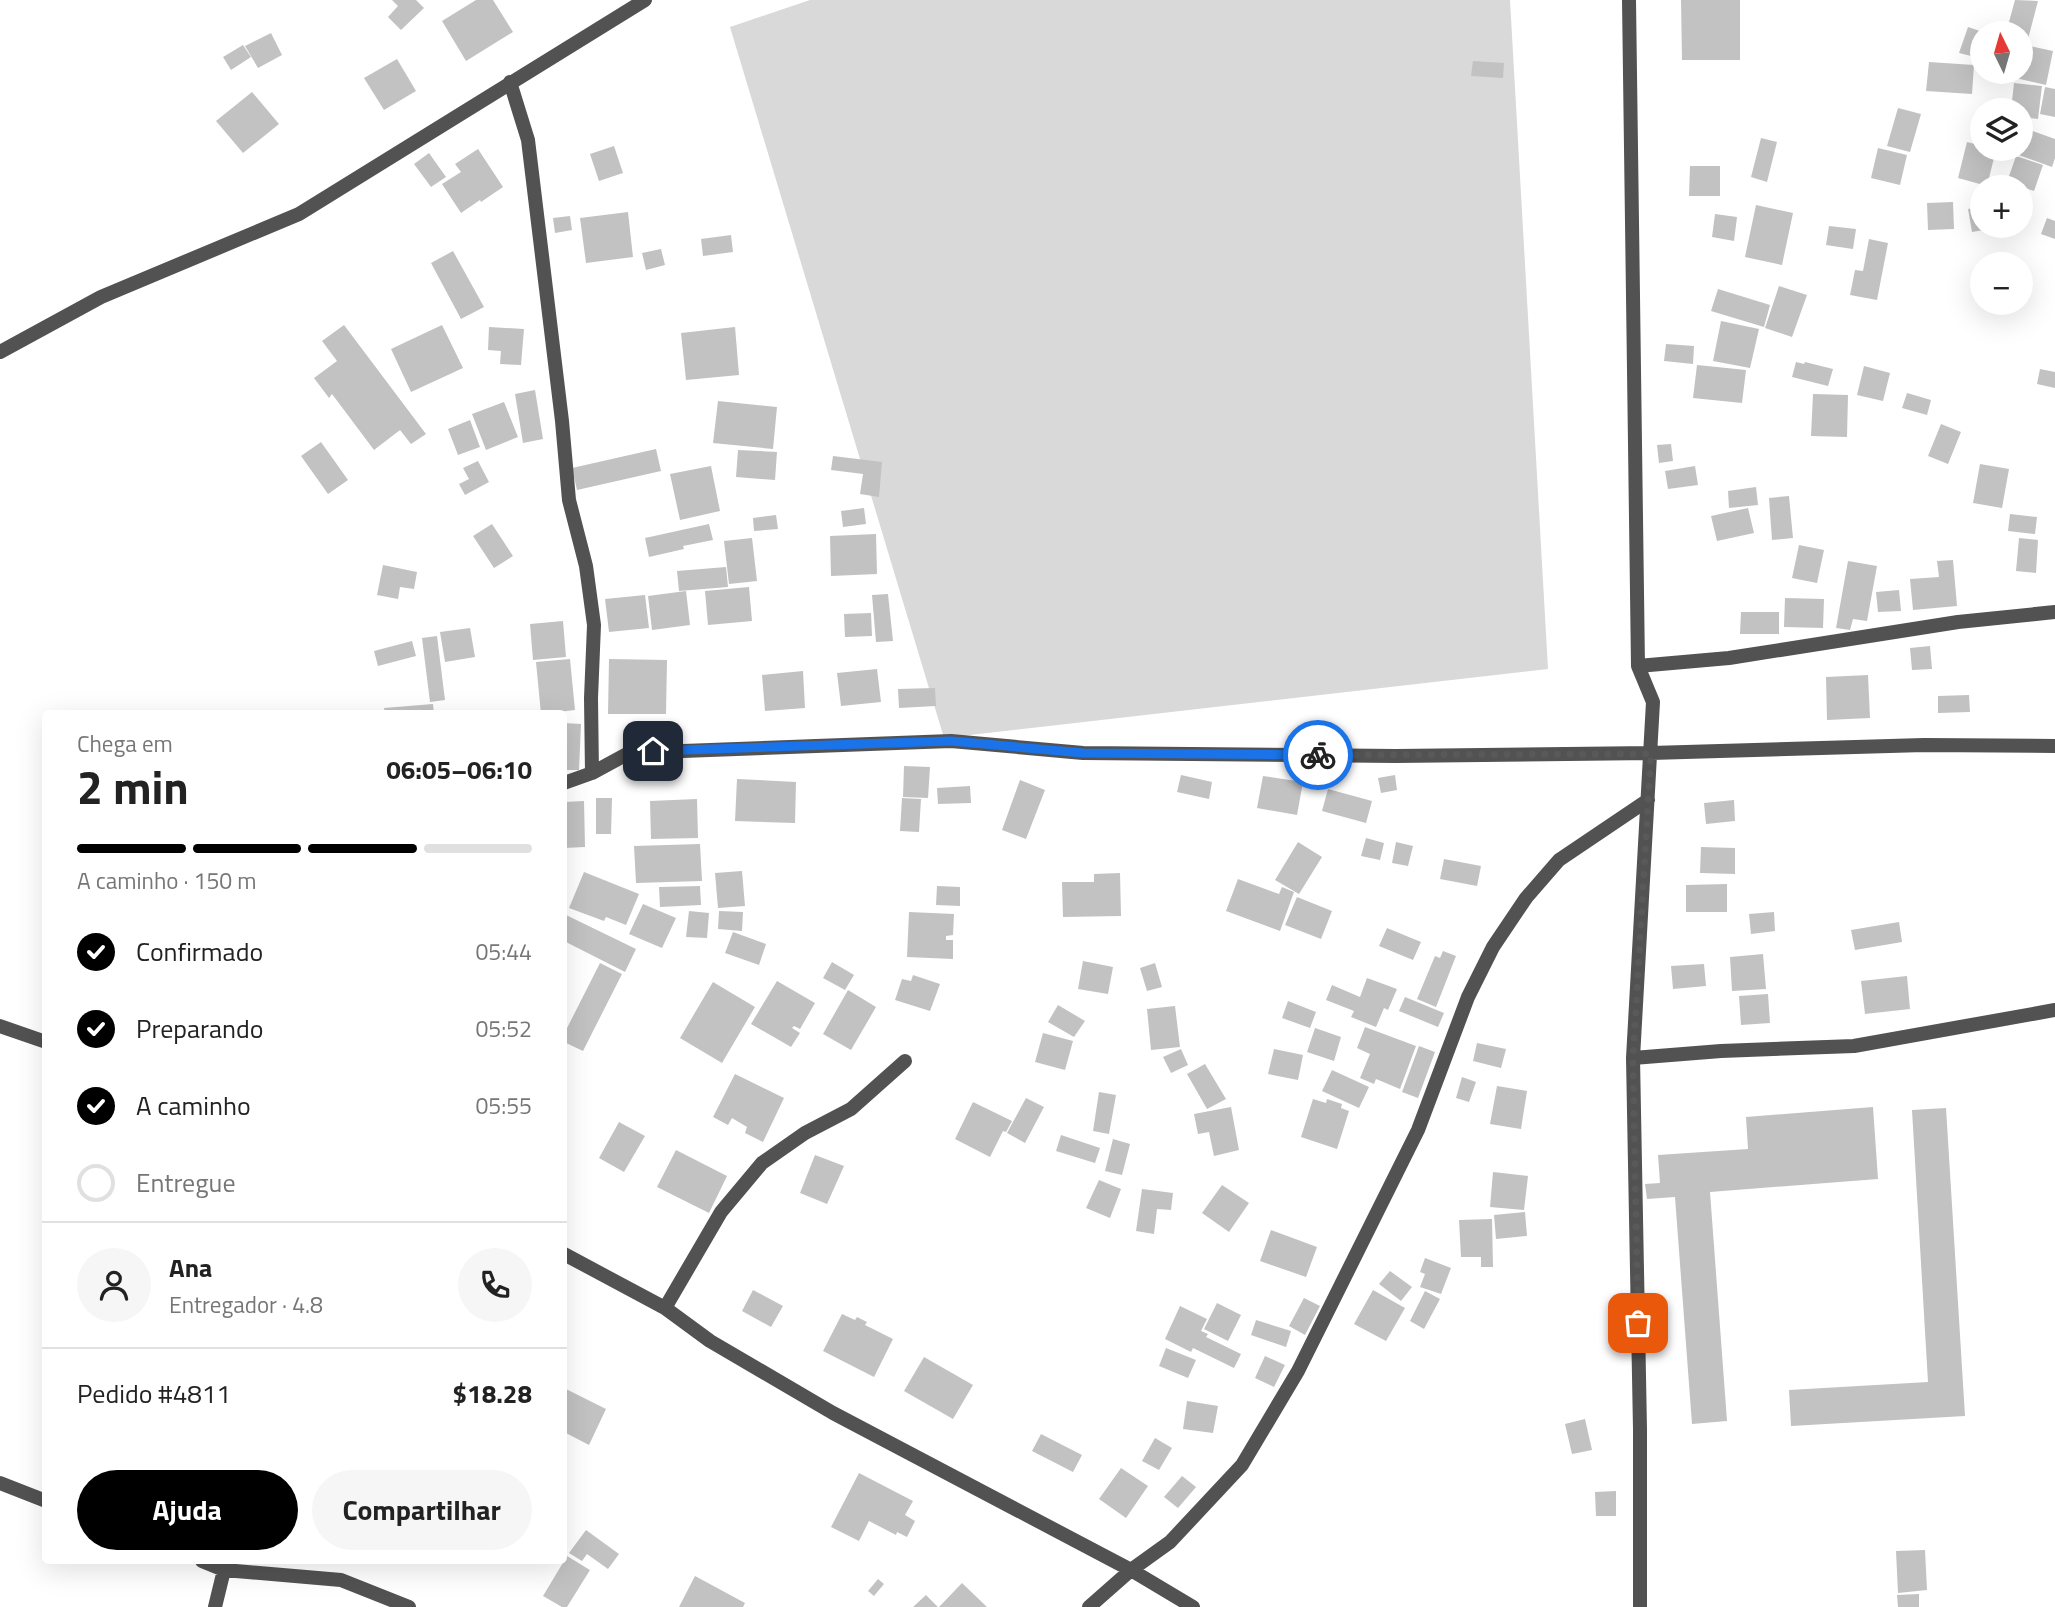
<!DOCTYPE html>
<html lang="pt">
<head>
<meta charset="utf-8">
<style>
  body { margin:0; font-family:"Titillium Web",sans-serif; background:#f6f6f6; color:#222; height:100vh; display:flex; flex-direction:column; font-size:26px; white-space:nowrap }
  * { box-sizing:border-box; margin:0 }
  p { font-size:23px; color:#767676 }
  .icon { flex:none; width:38px; height:38px; fill:none; stroke:currentColor; stroke-width:2; stroke-linecap:round; stroke-linejoin:round }
  .map { position:relative; flex:1; overflow:hidden }
  .sheet { position:absolute; left:42px; top:710px; width:525px; height:854px; display:flex; flex-direction:column; background:#fff; border-radius:7px; box-shadow:0 7px 28px #0002 }
  .sheet>* { flex:none }
  .needle { width:46px; rotate:355deg }
  .buttons { position:absolute; left:1970px; top:21px; display:grid; gap:14px }
  .buttons a { display:grid; place-items:center; width:63px; height:63px; border-radius:50%; background:#fff; box-shadow:0 7px 28px #0002; font-size:35px }
  .pin { position:absolute; display:grid; place-items:center; width:60px; height:60px; color:#fff; margin:-30px; border-radius:14px; box-shadow:0 4px 10px #0006 }
  .courier { position:absolute; display:grid; place-items:center; width:70px; height:70px; margin:-35px; border:5px solid #1a73e8; border-radius:50%; background:#fff; color:#222; box-shadow:0 2px 9px #0007 }
  .headline em { font-style:normal; font-weight:700 }
  .headline div { display:flex; flex-direction:column-reverse }
  .headline { display:flex; align-items:center; justify-content:space-between; height:119px; padding:0 35px }
  h1 { font-size:46px; font-weight:700; line-height:52px }
  .bar { display:grid; grid-template-columns:repeat(4,1fr); gap:10px 7px; align-content:center; height:84px; padding:0 35px }
  .bar i { height:9px; border-radius:5px; background:#e0e0e0 }
  .bar .current { background:#000 }
  .bar p { grid-column:span 4 }
  .line { display:flex; align-items:center; gap:18px; padding:0 35px; border-top:2px solid #e0e0e0 }
  .line div { flex:1 }
  .round { display:grid; place-items:center; flex:none; width:74px; height:74px; border-radius:37px; background:#f6f6f6 }
  ol { padding:0 35px; list-style:none }
  li { display:flex; align-items:center; gap:21px; height:77px }
  li p { margin-inline-start:auto }
  li .icon { padding:7px; border-radius:50%; background:#000; color:#fff; stroke-width:4 }
  li:last-child { color:#767676 }
  li i { width:38px; height:38px; border:4px solid #e0e0e0; border-radius:50% }
  .primary-button { display:flex; gap:14px; margin-top:auto; padding:14px 35px }
  .primary-button a { flex:1; height:80px; border-radius:42px; background:#000; color:#fff; font-size:28px; font-weight:700; line-height:80px; text-align:center }
  .primary-button a+a { background:#f6f6f6; color:#222 }
  .map>svg:first-child { display:block }
  .green { fill:#d9d9d9 }
  .building { fill:#c2c2c2 }
  .lines { fill:none; stroke-linecap:round; stroke-linejoin:round }
  .street { stroke:#525252; stroke-width:14 }
  .done { stroke:#595959; stroke-width:7; stroke-dasharray:0 12.6 }
  .route { stroke:#1a73e8; stroke-width:9 }
</style>
</head>
<body>
<div class="map">
<svg width="2055" height="1607" viewBox="0 0 2055 1607">
  <rect width="100%" height="100%" fill="#fff"/>
  <path class="green" d="M810,0H1510L1548,669L944,738L730,27Z"/>
  <path class="building" d="M392,0H416L424,8L401,30L388,17L398,6Z
    M476,0H493L513,32L466,61L442,21Z
    M1681,0H1740V60H1682Z
    M2015,0L2038,1L2028,39L2021,37V33H2006Z
    M1968,27L1983,32L1975,57L1959,53Z
    M271,33L282,55L258,68L245,46Z
    M2021,44L2053,51L2046,85L2011,77L2012,72H2021Z
    M243,45L251,57L231,70L223,57Z
    M397,59L416,91L384,110L364,78Z
    M1473,61L1504,63L1503,78L1471,76Z
    M1929,62L1974,65L1972,94L1926,91Z
    M2014,83L2042,86L2038,119L2021,117V110H2011Z
    M2045,87L2055,89V117L2040,114Z
    M252,92L279,124L243,153L216,121Z
    M1898,108L1921,114L1910,152L1887,146Z
    M2022,127L2055,139V158L2052,167L2013,153L2014,149H2021Z
    M1761,138L1777,142L1767,182L1751,177Z
    M1967,142L1983,146V149L1996,150L1987,186L1958,178Z
    M614,146L623,173L599,181L590,154Z
    M1878,148L1907,155L1900,185L1871,178Z
    M478,149L503,187L481,202L480,200L461,213L442,184L461,172L455,164Z
    M429,153L446,177L431,187L414,164Z
    M2016,156L2043,165L2034,191L2007,182Z
    M1690,166H1720V196H1689Z
    M1953,202L1954,229L1928,230L1927,203Z
    M1756,205L1793,213L1782,265L1745,257Z
    M1983,206V226L2000,227L1972,232L1968,209Z
    M628,212L633,257L586,263L580,218Z
    M1715,214L1737,217L1734,241L1712,237Z
    M570,216L572,230L555,233L553,218Z
    M2047,218L2055,221V239L2041,234Z
    M1829,226L1856,229L1853,249L1826,245Z
    M731,235L733,252L703,256L701,239Z
    M1869,239L1888,243L1877,300L1850,295L1855,270L1863,271Z
    M661,249L665,265L646,270L642,253Z
    M453,251L484,307L461,319L431,263Z
    M1779,286L1807,295L1792,337L1765,328Z
    M1718,289L1770,305L1764,327L1711,311Z
    M1721,321L1759,329L1750,368L1713,361Z
    M344,325L426,434L411,444L400,430L374,450L332,394L329,398L314,378L337,361L322,341Z
    M442,325L463,368L411,392L391,349Z
    M489,327L524,329L521,365L500,364L501,351L488,350Z
    M735,327L739,375L686,380L681,333Z
    M1666,344L1694,346L1693,364L1664,361Z
    M1796,362L1804,364L1805,362L1833,369L1828,386L1792,377Z
    M1697,365L1746,370L1742,403L1693,398Z
    M1864,366L1890,373L1883,401L1857,395Z
    M2040,369L2055,372V388L2037,384Z
    M535,390L543,439L523,443L515,394Z
    M1907,393L1931,400L1927,415L1902,408Z
    M1813,394L1848,395L1847,437L1811,436Z
    M718,401L777,407L773,449L713,443Z
    M504,402L518,437L486,450L472,414Z
    M470,420L480,447L458,455L448,429Z
    M1941,424L1961,432L1948,464L1928,456Z
    M321,442L348,480L328,494L301,456Z
    M1671,444L1673,461L1659,463L1657,445Z
    M656,449L661,471L577,490L572,468Z
    M738,450L777,452L775,480L736,477Z
    M833,456L882,462L879,497L860,494L863,474L831,470Z
    M478,461L489,482L465,495L459,484L469,479L463,468Z
    M1980,464L2009,469L2002,508L1973,503Z
    M711,466L720,511L680,520L670,474Z
    M1695,466L1698,485L1668,489L1665,471Z
    M1756,487L1758,505L1729,508L1728,491Z
    M1789,496L1793,538L1772,540L1769,498Z
    M864,508L866,524L843,527L841,511Z
    M1748,508L1754,533L1717,541L1711,516Z
    M2010,514L2037,517L2035,534L2008,531Z
    M776,515L778,529L754,531L753,518Z
    M492,524L513,556L494,568L473,536Z
    M709,524L713,540L683,546L684,549L649,557L645,538Z
    M876,534L877,574L831,576L830,536Z
    M752,538L757,581L729,584L724,541Z
    M2019,538L2038,540L2036,573L2016,571Z
    M1799,545L1824,550L1817,583L1792,578Z
    M1953,560L1957,606L1913,610L1910,579L1939,577L1937,561Z
    M1848,561L1877,566L1867,621L1853,619L1850,630L1836,628Z
    M383,565L417,572L414,589L400,587L398,599L377,595Z
    M726,567L728,587L679,591L677,571Z
    M749,587L752,621L708,625L705,591Z
    M1899,590L1901,611L1878,612L1876,592Z
    M686,591L690,625L652,630L648,596Z
    M888,594L893,641L876,642L872,595Z
    M645,595L649,628L609,632L605,599Z
    M1785,598L1824,599L1823,628L1784,627Z
    M1741,612H1779V634H1740Z
    M871,613L872,636L845,637L844,614Z
    M563,621L566,657L533,660L530,624Z
    M470,628L475,657L445,662L440,632Z
    M437,636L445,700L430,702L422,638Z
    M412,641L416,656L378,666L374,651Z
    M1930,646L1932,669L1912,670L1910,648Z
    M570,659L575,710L541,714L536,662Z
    M609,659L667,660L666,714H608Z
    M877,669L881,702L841,706L837,673Z
    M803,671L805,708L765,711L762,675Z
    M1868,675L1870,718L1827,720L1826,677Z
    M935,688L936,706L899,708L898,689Z
    M1969,695L1970,712L1938,713V696Z
    M433,704L434,714H385L384,708Z
    M564,723L581,724L579,770H564Z
    M904,766L930,767L928,798L903,797Z
    M1181,775L1212,782L1209,799L1177,792Z
    M1395,775L1397,790L1381,793L1378,778Z
    M1263,776L1303,782L1297,815L1257,808Z
    M737,779L796,782L795,823L735,821Z
    M1020,780L1045,790L1026,839L1002,830Z
    M970,786L971,803L938,804L937,788Z
    M1328,789L1372,801L1366,823L1322,811Z
    M596,798H612L611,834H596Z
    M902,798L921,799L919,832L900,831Z
    M697,799L698,838L651,839L650,801Z
    M1734,800L1735,821L1706,824L1704,803Z
    M584,801L585,847L564,848V802Z
    M1366,838L1384,843L1380,860L1361,856Z
    M1298,842L1322,857L1299,894L1275,880Z
    M1396,842L1413,846L1408,866L1392,863Z
    M700,844L702,881L636,883L634,846Z
    M1701,847L1735,848V874L1700,873Z
    M1444,859L1481,866L1477,886L1440,879Z
    M742,871L745,906L718,908L715,873Z
    M584,872L639,894L626,925L606,917L604,921L569,908Z
    M1120,873L1121,916L1063,917L1062,882H1094V874Z
    M1238,879L1279,894L1282,887L1294,892L1280,931L1226,911Z
    M1727,884V912H1686V885Z
    M700,886L701,905L660,907L659,887Z
    M937,886L960,887V906L936,905Z
    M1297,897L1332,911L1321,939L1285,925Z
    M643,904L676,918L662,948L629,934Z
    M689,911L709,913L707,938L686,937Z
    M719,911L743,912L742,931L718,929Z
    M909,912L954,914L953,935L946,936V940H953V959L907,957Z
    M1774,912L1775,931L1751,934L1749,914Z
    M564,914L636,949L625,972L564,941Z
    M1899,922L1902,942L1855,950L1851,930Z
    M1387,928L1421,942L1413,960L1379,946Z
    M733,932L766,944L759,965L725,953Z
    M1443,951L1456,956L1436,1007L1417,999L1435,956L1440,958Z
    M1763,954L1766,989L1732,991L1730,957Z
    M1083,961L1113,967L1108,994L1078,989Z
    M832,962L854,975L845,990L823,978Z
    M600,963L622,974L583,1051L564,1042V1034Z
    M1155,963L1162,987L1147,991L1140,968Z
    M1704,964L1706,986L1673,989L1671,966Z
    M913,975L940,984L930,1011L895,1000L902,979L911,981Z
    M1907,976L1910,1009L1865,1014L1861,981Z
    M1367,978L1397,989L1388,1010L1384,1008L1376,1027L1351,1017L1354,1011L1326,1000L1332,985L1360,997Z
    M777,981L815,1003L800,1029L794,1026L792,1028L800,1033L791,1047L751,1024Z
    M713,982L755,1007L722,1063L680,1038Z
    M848,990L876,1007L851,1050L823,1034Z
    M1768,994L1770,1023L1741,1025L1739,996Z
    M1405,997L1444,1013L1438,1027L1399,1011Z
    M1288,1001L1316,1012L1310,1028L1282,1018Z
    M1058,1005L1085,1021L1074,1037L1048,1022Z
    M1175,1006L1180,1047L1151,1050L1147,1009Z
    M1365,1027L1416,1046L1400,1089L1376,1079L1374,1084L1360,1078L1370,1054L1357,1048Z
    M1315,1028L1341,1037L1334,1061L1307,1052Z
    M1043,1033L1073,1041L1065,1070L1035,1062Z
    M1477,1043L1506,1049L1501,1068L1473,1061Z
    M1419,1046L1435,1052L1418,1098L1402,1092Z
    M1181,1049L1188,1065L1171,1073L1163,1057Z
    M1274,1049L1303,1055L1298,1080L1268,1074Z
    M1205,1064L1226,1099L1207,1109L1187,1074Z
    M1332,1070L1369,1087L1359,1108L1322,1091Z
    M735,1074L784,1098L763,1142L745,1133L747,1127L732,1118L728,1125L713,1117Z
    M1462,1077L1476,1082L1469,1102L1456,1098Z
    M1497,1086L1527,1091L1521,1129L1490,1124Z
    M1099,1092L1116,1095L1109,1134L1093,1131Z
    M1026,1098L1044,1107L1025,1143L1007,1133Z
    M1313,1099L1326,1103L1327,1099L1342,1104L1341,1108L1349,1111L1337,1149L1301,1137Z
    M973,1102L1012,1121L1006,1132L1003,1131L990,1157L955,1139Z
    M1231,1107L1239,1150L1214,1156L1209,1132L1198,1134L1194,1114Z
    M1873,1107L1878,1179L1710,1192L1727,1421L1692,1424L1675,1197L1647,1199L1645,1184L1660,1183L1658,1155L1748,1149L1746,1117Z
    M1946,1108L1965,1416L1791,1426L1789,1390L1928,1382L1912,1110Z
    M619,1122L645,1136L624,1172L599,1158Z
    M1061,1135L1100,1148L1095,1163L1056,1151Z
    M1113,1139L1130,1144L1122,1175L1105,1171Z
    M676,1150L727,1176L709,1213L657,1187Z
    M815,1155L844,1166L827,1204L800,1193Z
    M1493,1172L1528,1176L1524,1210L1490,1207Z
    M1099,1180L1121,1189L1110,1218L1086,1208Z
    M1222,1185L1249,1203L1229,1232L1202,1213Z
    M1142,1189L1173,1193L1171,1210L1157,1209L1154,1234L1136,1231Z
    M1525,1212L1527,1236L1496,1239L1494,1215Z
    M1492,1219L1493,1267H1481V1257H1461L1459,1220Z
    M1271,1230L1317,1247L1306,1277L1260,1261Z
    M1425,1258L1451,1268L1441,1294L1420,1287L1425,1274L1420,1272Z
    M1390,1271L1412,1287L1401,1301L1379,1284Z
    M753,1290L783,1306L771,1327L742,1311Z
    M1373,1290L1405,1308L1386,1341L1354,1324Z
    M1425,1291L1440,1299L1424,1329L1410,1321Z
    M1304,1298L1320,1306L1305,1335L1289,1326Z
    M1217,1303L1241,1315L1228,1341L1204,1329Z
    M1180,1306L1207,1319L1201,1331L1208,1334L1206,1337L1241,1354L1234,1368L1193,1348L1191,1352L1165,1339Z
    M842,1314L855,1320L857,1317L867,1322L865,1325L893,1339L874,1377L823,1351Z
    M1256,1320L1291,1331L1286,1347L1251,1335Z
    M1166,1348L1196,1360L1188,1378L1159,1366Z
    M1265,1356L1285,1365L1274,1387L1255,1378Z
    M924,1357L973,1385L953,1419L904,1391Z
    M564,1388L606,1409L589,1445L564,1432Z
    M1187,1401L1218,1406L1213,1433L1183,1429Z
    M1585,1419L1592,1450L1572,1454L1565,1424Z
    M1041,1434L1082,1455L1073,1472L1032,1451Z
    M1155,1438L1172,1448L1159,1470L1142,1461Z
    M1121,1468L1148,1486L1126,1518L1099,1499Z
    M859,1473L913,1501L905,1515L915,1521L907,1537L897,1532L896,1535L869,1521L859,1541L831,1527Z
    M1182,1476L1196,1487L1178,1508L1164,1497Z
    M1616,1491V1516H1596L1595,1492Z
    M586,1530L619,1554L608,1569L587,1554L582,1561L569,1553Z
    M1925,1550L1927,1590L1898,1593L1896,1551Z
    M567,1556L590,1570L567,1607H562L543,1596Z
    M695,1576L745,1603L743,1607H679Z
    M878,1579L884,1584L874,1596L868,1591Z
    M962,1583L987,1607H939Z
    M1919,1594V1607H1898L1897,1595Z
    M926,1595L938,1607H913Z"/>
  <g class="lines">
    <path class="street" d="M1629,0L1638,666L1653,702L1633,1058L1640,1429V1607
      M510,82L528,140L562,421L569,500L586,566L594,625L591,698L592,773
      M0,352L101,297L299,214L645,0
      M1638,666L1729,658L1958,622L2055,612
      M564,783L592,773L629,753L951,741L1083,753L1396,756L1651,753L1924,745L2055,746
      M0,1026L46,1042
      M1633,1058L1721,1051L1854,1046L2055,1010
      M564,1254L665,1308L710,1341L833,1413L1131,1570L1193,1607
      M665,1308L721,1212L762,1163L805,1133L851,1109L905,1061
      M0,1483L46,1501
      M202,1561L224,1570L341,1580L409,1607
      M215,1607L224,1570
      M1089,1607L1131,1570L1170,1542L1242,1465L1298,1371L1418,1130L1468,997L1493,947L1526,898L1559,860L1648,800"/>
  </g>
  <g class="lines">
    <path class="done" d="M1318,755L1651,754L1633,1058L1638,1323"/>
    <path class="route" d="M653,751L951,741L1083,753L1318,755"/>
  </g>
</svg>
<div class="buttons">
<a><svg class="needle" viewBox="-14 -14 28 28"><path d="M0-13l5 13h-10z" fill="#e53935"/><path d="M0 13l5-13h-10z" fill="#767676"/></svg></a>
<a><svg class="icon" aria-label="layers" viewBox="0 0 24 24"><path d="M12 4l9 5-9 5-9-5zM3 14l9 5 9-5"/></svg></a>
<a>+</a>
<a>−</a>
</div>
<div class="pin" style="left:1638px;top:1323px;background:#ea580c"><svg class="icon" aria-label="bag" viewBox="0 0 24 24"><path d="M5 8h14l-1 12H6zM9 8a3 3 0 0 1 6 0"/></svg></div>
<div class="pin" style="left:653px;top:751px;background:#1f2937"><svg class="icon" aria-label="home" viewBox="0 0 24 24"><path d="M3 11l9-7 9 7M6 9v11h12V9"/></svg></div>
<div class="courier" style="left:1318px;top:755px"><svg class="icon" aria-label="bike" viewBox="0 0 24 24"><circle cx="6" cy="16" r="4"/><circle cx="18" cy="16" r="4"/><path d="M6 16l4-8h5l3 8M10 8l3 8H6M13 5h3"/></svg></div>
<section class="sheet">
<div class="headline"><div><h1>2 min</h1><p>Chega em</p></div><em>06:05–06:10</em></div>
<div class="bar"><i class="current"></i><i class="current"></i><i class="current"></i><i></i><p>A caminho · 150 m</p></div>
<ol>
<li><svg class="icon" aria-label="check" viewBox="0 0 24 24"><path d="M5 12l5 5 9-10"/></svg>Confirmado<p>05:44</p></li>
<li><svg class="icon" aria-label="check" viewBox="0 0 24 24"><path d="M5 12l5 5 9-10"/></svg>Preparando<p>05:52</p></li>
<li><svg class="icon" aria-label="check" viewBox="0 0 24 24"><path d="M5 12l5 5 9-10"/></svg>A caminho<p>05:55</p></li>
<li><i></i>Entregue</li>
</ol>
<div class="line" style="height:126px"><a class="round"><svg class="icon" aria-label="person" viewBox="0 0 24 24"><circle cx="12" cy="8" r="4"/><path d="M4 21q1-7 8-7t8 7"/></svg></a><div><b>Ana</b><p>Entregador · 4.8</p></div><a class="round"><svg class="icon" aria-label="phone" viewBox="0 0 24 24"><path d="M5 4h4l2 5-3 2q2 4 5 5l2-3 5 2v4C11 20 4 13 5 4z"/></svg></a></div>
<div class="line" style="height:91px"><div>Pedido #4811</div><b>$18.28</b></div>
<div class="primary-button"><a>Ajuda</a><a>Compartilhar</a></div>
</section>
</div>
</body>
</html>
